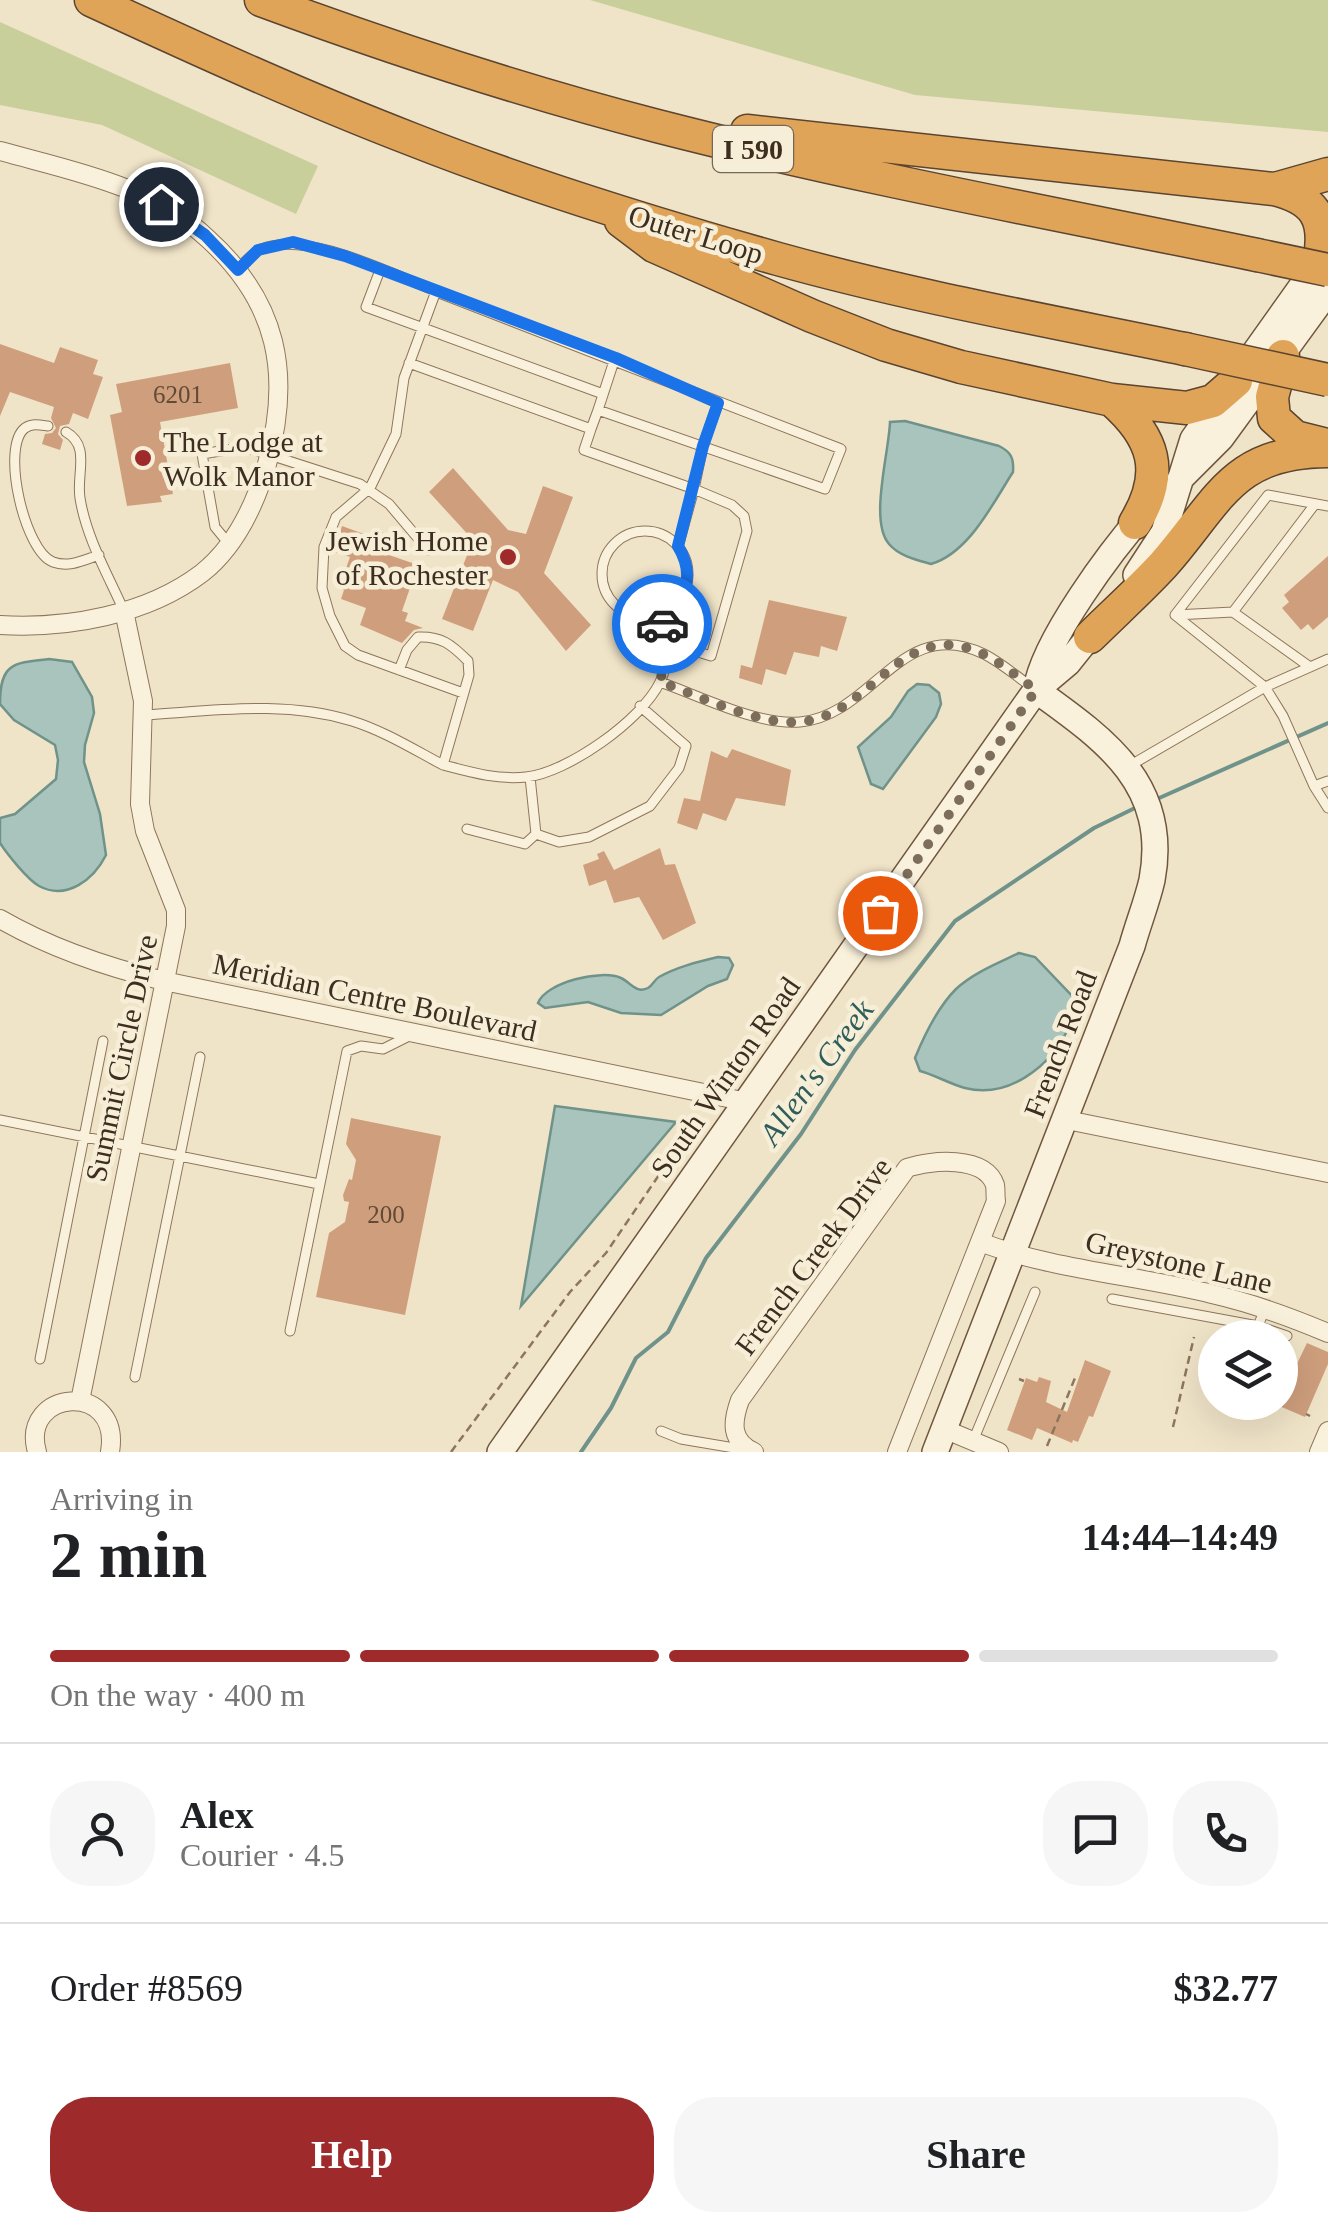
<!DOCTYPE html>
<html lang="en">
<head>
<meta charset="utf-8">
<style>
  body { margin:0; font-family:"Times New Roman",serif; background:#f6f6f6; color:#202124; height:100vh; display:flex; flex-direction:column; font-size:38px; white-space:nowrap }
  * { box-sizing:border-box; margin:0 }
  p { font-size:32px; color:#757577 }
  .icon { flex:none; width:55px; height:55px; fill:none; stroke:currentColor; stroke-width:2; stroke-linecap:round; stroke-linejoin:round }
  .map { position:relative; height:1452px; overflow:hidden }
  .sheet { display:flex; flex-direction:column; background:#fff; flex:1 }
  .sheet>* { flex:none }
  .buttons { position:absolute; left:1198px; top:1320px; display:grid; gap:20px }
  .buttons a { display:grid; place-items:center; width:100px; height:100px; border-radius:50%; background:#fff; box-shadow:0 10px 40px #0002; font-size:50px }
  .pin { position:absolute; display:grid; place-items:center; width:85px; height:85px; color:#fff; margin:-42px; border:5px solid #fff; border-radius:50%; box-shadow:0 2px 10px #0007 }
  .courier { position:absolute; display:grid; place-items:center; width:100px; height:100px; margin:-50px; border:8px solid #1a73e8; border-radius:50%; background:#fff; color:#222; box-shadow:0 2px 12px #0007 }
  .overview em { font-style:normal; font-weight:600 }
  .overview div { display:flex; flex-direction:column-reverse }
  .overview { display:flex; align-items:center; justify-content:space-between; height:170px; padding:0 50px }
  h1 { font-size:65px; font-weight:600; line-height:75px }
  .bar { display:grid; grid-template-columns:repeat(4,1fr); gap:15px 10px; align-content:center; height:120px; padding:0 50px }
  .bar i { height:12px; border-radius:8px; background:#e0e0e0 }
  .bar .on { background:#9e2a2b }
  .bar p { grid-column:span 4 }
  .line { display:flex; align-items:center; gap:25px; padding:0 50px; border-top:2px solid #e0e0e0 }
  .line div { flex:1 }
  .round { display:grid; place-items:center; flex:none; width:105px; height:105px; border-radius:40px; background:#f6f6f6 }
  .cta { display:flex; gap:20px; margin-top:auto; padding:20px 50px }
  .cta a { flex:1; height:115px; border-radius:40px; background:#9e2a2b; color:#fff; font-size:40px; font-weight:600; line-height:115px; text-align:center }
  .cta a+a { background:#f6f6f6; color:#202124 }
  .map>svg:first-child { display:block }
  .green { fill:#c9cf9b }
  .water { fill:#a9c4bc; stroke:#6f938a; stroke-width:2.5 }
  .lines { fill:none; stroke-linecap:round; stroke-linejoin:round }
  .stream { stroke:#6f938a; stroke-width:4 }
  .building { fill:#cf9f7d }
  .lane-casing { stroke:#8d765c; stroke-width:11 }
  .street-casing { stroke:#8d765c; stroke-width:20 }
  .secondary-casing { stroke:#6f573f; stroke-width:28 }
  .highway-casing { stroke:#5b4430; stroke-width:35 }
  .path { stroke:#8d765c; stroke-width:2.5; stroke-dasharray:8 5; stroke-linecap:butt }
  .lane { stroke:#faf1dc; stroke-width:9 }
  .street { stroke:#faf1dc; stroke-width:18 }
  .secondary { stroke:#faf1dc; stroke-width:25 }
  .highway { stroke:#e0a458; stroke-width:32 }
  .highway-bridge-casing { stroke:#5b4430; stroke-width:35; stroke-linecap:butt }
  .highway-bridge { stroke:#e0a458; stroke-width:32 }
  .done { stroke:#7c6e5b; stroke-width:10; stroke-dasharray:0 18 }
  .route { stroke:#1a73e8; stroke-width:12 }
  .poi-dot { fill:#9e2a2b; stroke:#f7eed8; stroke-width:4 }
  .labels { text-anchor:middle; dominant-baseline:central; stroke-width:9; stroke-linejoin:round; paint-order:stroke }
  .number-label { font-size:25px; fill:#624a37 }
  .shield { fill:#f7eed8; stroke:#756857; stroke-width:2.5 }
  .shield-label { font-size:28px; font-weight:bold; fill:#3d2e20 }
  .street-label { font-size:30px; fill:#3d2e20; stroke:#f7eed8 }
  .poi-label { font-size:30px; fill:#3d2e20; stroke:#f7eed8; text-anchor:start }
  .water-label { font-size:32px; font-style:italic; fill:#2f5d5a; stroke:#f7eed8 }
</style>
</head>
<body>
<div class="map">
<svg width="1328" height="1452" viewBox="0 0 1328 1452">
  <rect width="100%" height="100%" fill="#f0e4c8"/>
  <path class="green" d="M590,0H1328V132L915,95Z
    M0,22L318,166L296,214L102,125L0,105Z"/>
  <path class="water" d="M905,421L999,446C1011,452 1014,458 1013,472C993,503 969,553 931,564C917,560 899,556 889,544C869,521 889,453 890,422Z
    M49,659L72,662L92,697L94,713L85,745L84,762L100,814L106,855C94,879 67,901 39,886C28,880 7,854 0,843V818L15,814L56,779L58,760L55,745L14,720L0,704C0,663 13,663 49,659Z
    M917,684L929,685L939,693L941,704L936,717L883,789L871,784L858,747L891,717L908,691Z
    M1019,953L1035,957L1074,998C1072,1008 1072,1020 1068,1029C1050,1067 1008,1099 965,1088C950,1084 935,1075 920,1071L915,1058C924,1036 939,1006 956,989C973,973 998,963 1019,953Z
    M718,957L729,958L733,965L727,979L708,986L661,1015L621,1013L588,1002L545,1008L538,1003C546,982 602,969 621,978C630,982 636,994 648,988C653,985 655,979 659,977C677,967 697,962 718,957Z
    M555,1106L676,1122L521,1306Z"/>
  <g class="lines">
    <path class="stream" d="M1157,799L1328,723
      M581,1452L611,1408L636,1358L668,1332L706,1258L801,1134L855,1050L955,921L1094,828L1139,806"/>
  </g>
  <path class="building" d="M0,344L54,363L60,347L98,360L93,374L103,377L88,419L73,413L69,424L60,426L58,434L63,440L60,450L42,444L45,434L52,433L56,428L51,418L54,407L10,392L0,416Z
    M230,363L238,408L160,422L173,494L160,496L162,502L127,506L110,415L122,412L116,384Z
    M453,468L508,530L526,534L543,486L573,497L544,573L591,625L566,651L518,592L493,580L473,631L442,619L473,540L429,492Z
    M342,526L375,538L378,531L395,537L389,555L418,565L402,611L408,613L405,621L423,628L414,630L402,643L360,625L366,608L341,599L344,590L339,588L350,557L334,552Z
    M1328,556V617L1313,630L1308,624L1301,630L1282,608L1289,602L1284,595Z
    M769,600L847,617L837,651L821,646L819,657L794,652L786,675L766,669L762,685L739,678L741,665L752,668Z
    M732,749L791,770L785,806L736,798L726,821L703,813L697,830L677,823L684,798L700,801L711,751L727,758Z
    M660,848L665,865L675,864L696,923L663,940L639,897L614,903L606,880L589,886L583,865L599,859L597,854L604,851L614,870Z
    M351,1118L441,1136L405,1315L316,1297L329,1233L345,1222L349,1202L344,1201L343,1195L349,1179L352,1180L356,1160L346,1144Z
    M1307,1343L1328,1352V1364L1305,1417L1277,1405Z
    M1085,1360L1111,1371L1093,1417L1089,1416L1078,1442L1073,1440L1072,1443L1037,1428L1032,1440L1007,1430L1026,1378L1037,1382L1039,1377L1051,1381L1046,1402L1067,1412Z"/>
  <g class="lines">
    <defs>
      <path id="lane" d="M237,270C244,263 252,253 261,249C307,230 391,274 436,291L404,378L396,434L370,488L336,517L324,547L322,588L330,616L345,646L358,655L463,693
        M380,270L366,307L603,394
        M409,363L591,429L598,410L825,489L841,449L434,291
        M598,410L615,358
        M48,426C40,425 32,423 25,428C0,447 25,552 53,562C69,568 84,560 99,555
        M591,429L584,450L694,489L678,547
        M66,432C91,446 76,474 80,498C86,537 108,575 124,611
        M1328,506L1268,495L1175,615L1265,687L1283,716L1314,786L1328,781
        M602 574a43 43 0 1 1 86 0a43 43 0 1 1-86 0Z
        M229,544L215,527L202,454L245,447L360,484L389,504L428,550
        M1175,615L1233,612
        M669,643L711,656L747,531L744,516L732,505L694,489L703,446L718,403
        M1310,667L1233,612L1315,504
        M660,682C700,696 759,726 800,722C874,715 901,614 984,654C1002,663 1018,678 1035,689
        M143,715C213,711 284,700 352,721C384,731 413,749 443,765L469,675L468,661C451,644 441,636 418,637L407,650L399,670
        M443,765C470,772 497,780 526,777C567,773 642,720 660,682C671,659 667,638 659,616
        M1131,765L1265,687L1328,659
        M530,777L536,834L559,842L589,837L650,806L679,768L686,746L640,706
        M1314,786L1328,808
        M467,829L525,844L536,834
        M0,1120L319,1184
        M1112,1299L1258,1326L1265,1309
        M1258,1326L1287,1336
        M290,1331L347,1051L361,1046L383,1049L409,1036
        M40,1359L103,1041
        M135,1377L200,1057
        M661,1431L681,1439L746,1450
        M973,1441L1035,1292"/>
      <path id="street" d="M0,151C72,171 150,185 207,238C278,302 292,374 267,464C255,505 236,546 202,573C147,615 67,629 0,625
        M0,919C52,949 106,967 164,981L747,1102
        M1067,1120L1328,1173
        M980,1242C1054,1270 1135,1275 1212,1294C1252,1303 1290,1317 1328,1333
        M80,1401L176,926V910L145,831L140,804L143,701L124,611
        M944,1429L999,1452
        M37,1452C19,1389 122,1380 110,1452
        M754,1452C730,1441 732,1422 740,1400L907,1168C930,1160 985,1155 995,1185C996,1190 995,1195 996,1201L897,1452
        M1319,1452L1328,1431"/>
      <path id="secondary" d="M1180,479L1221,438L1328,291
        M1136,575L1164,532L1193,439L1324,255
        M1036,690C1043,641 1113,548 1147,510
        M500,1452L1036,690L1068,663L1100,623
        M935,1452L1132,946C1138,924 1147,902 1152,880C1170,784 1104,739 1036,690"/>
      <path id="highway" d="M91,0C197,49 302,97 411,139C530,186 654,224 778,259C911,296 1049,321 1185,349
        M261,0C391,48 522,91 657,126C855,177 1057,214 1257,255
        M747,131L1274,189C1315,199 1328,218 1319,263
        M1275,189L1328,174
        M621,221L654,246L812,316L886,345L961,367L1112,400L1187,408L1213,401L1236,381
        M1283,356L1272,397L1274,418L1295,437L1327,445
        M1112,400C1154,437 1166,472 1135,523
        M1090,637C1114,613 1140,590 1163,565C1219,502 1231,451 1328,451"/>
    </defs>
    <use href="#lane" class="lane-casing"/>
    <use href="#street" class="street-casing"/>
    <use href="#secondary" class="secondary-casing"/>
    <use href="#highway" class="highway-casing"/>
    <path class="path" d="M1019,1379L1024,1381
      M1306,1414L1310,1416
      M1173,1427L1194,1337
      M1047,1446L1075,1378
      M451,1452L570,1292L606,1253L693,1125"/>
    <use href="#lane" class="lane"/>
    <use href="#street" class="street"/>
    <use href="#secondary" class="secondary"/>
    <use href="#highway" class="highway"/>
    <defs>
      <path id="highway-bridge" d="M1257,255L1328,270
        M1185,349L1328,380"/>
    </defs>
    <use href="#highway-bridge" class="highway-bridge-casing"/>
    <use href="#highway-bridge" class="highway-bridge"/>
  </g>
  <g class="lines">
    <path class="done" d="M662,624L669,643L660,682C700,696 759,726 801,722C874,715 902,613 985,655C1003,664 1020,679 1036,690L880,913"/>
    <path class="route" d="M161,204L205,235L238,270L258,250L293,242L345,256L616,358L718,403L703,446L678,546C695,575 688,600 659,616L662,624"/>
  </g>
  <g class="poi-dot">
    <circle cx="143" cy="458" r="10"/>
    <circle cx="508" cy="557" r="10"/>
  </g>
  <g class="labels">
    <g class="number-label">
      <text x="178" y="394">6201</text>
      <text x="386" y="1214">200</text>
    </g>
    <rect class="shield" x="713" y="126" width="80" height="46" rx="8"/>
    <g class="shield-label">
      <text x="753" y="149">I 590</text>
    </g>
    <g class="street-label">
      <text transform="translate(696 234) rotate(17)">Outer Loop</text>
      <text transform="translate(375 997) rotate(12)">Meridian Centre Boulevard</text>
      <text transform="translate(1060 1044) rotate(-69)">French Road</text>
      <text transform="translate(121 1058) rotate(-78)">Summit Circle Drive</text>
      <text transform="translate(725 1077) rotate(-55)">South Winton Road</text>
      <text transform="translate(813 1256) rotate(-53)">French Creek Drive</text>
      <text transform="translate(1179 1262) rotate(13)">Greystone Lane</text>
    </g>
    <g class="poi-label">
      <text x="163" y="441">The Lodge at<tspan x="163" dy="34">Wolk Manor</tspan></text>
      <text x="488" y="540" text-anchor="end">Jewish Home<tspan x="488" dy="34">of Rochester</tspan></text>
    </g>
    <g class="water-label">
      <text transform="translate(816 1072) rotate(-54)">Allen's Creek</text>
    </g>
  </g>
</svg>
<div class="buttons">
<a><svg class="icon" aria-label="layers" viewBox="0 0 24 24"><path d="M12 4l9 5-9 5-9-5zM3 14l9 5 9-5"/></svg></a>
</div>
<div class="pin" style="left:880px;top:913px;background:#ea580c"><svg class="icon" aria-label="bag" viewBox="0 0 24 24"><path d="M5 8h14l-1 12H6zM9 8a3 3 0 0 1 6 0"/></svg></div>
<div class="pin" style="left:161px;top:204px;background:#1f2937"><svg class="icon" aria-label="home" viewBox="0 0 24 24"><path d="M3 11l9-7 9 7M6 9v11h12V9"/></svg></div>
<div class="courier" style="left:662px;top:624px"><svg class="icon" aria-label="car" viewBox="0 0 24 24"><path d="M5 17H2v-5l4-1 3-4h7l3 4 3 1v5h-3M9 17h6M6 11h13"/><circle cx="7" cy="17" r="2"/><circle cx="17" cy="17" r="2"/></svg></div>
</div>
<section class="sheet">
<div class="overview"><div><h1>2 min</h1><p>Arriving in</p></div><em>14:44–14:49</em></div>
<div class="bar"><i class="on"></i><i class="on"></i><i class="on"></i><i></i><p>On the way · 400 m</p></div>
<div class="line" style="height:180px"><a class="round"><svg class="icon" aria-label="person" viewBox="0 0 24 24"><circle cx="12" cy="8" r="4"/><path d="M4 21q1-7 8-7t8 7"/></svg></a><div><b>Alex</b><p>Courier · 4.5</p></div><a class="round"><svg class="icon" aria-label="chat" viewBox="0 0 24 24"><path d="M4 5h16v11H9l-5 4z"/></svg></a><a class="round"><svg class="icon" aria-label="phone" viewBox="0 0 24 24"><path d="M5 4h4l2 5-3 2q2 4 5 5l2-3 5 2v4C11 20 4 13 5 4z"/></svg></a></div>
<div class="line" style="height:130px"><div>Order #8569</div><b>$32.77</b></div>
<div class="cta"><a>Help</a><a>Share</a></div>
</section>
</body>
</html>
